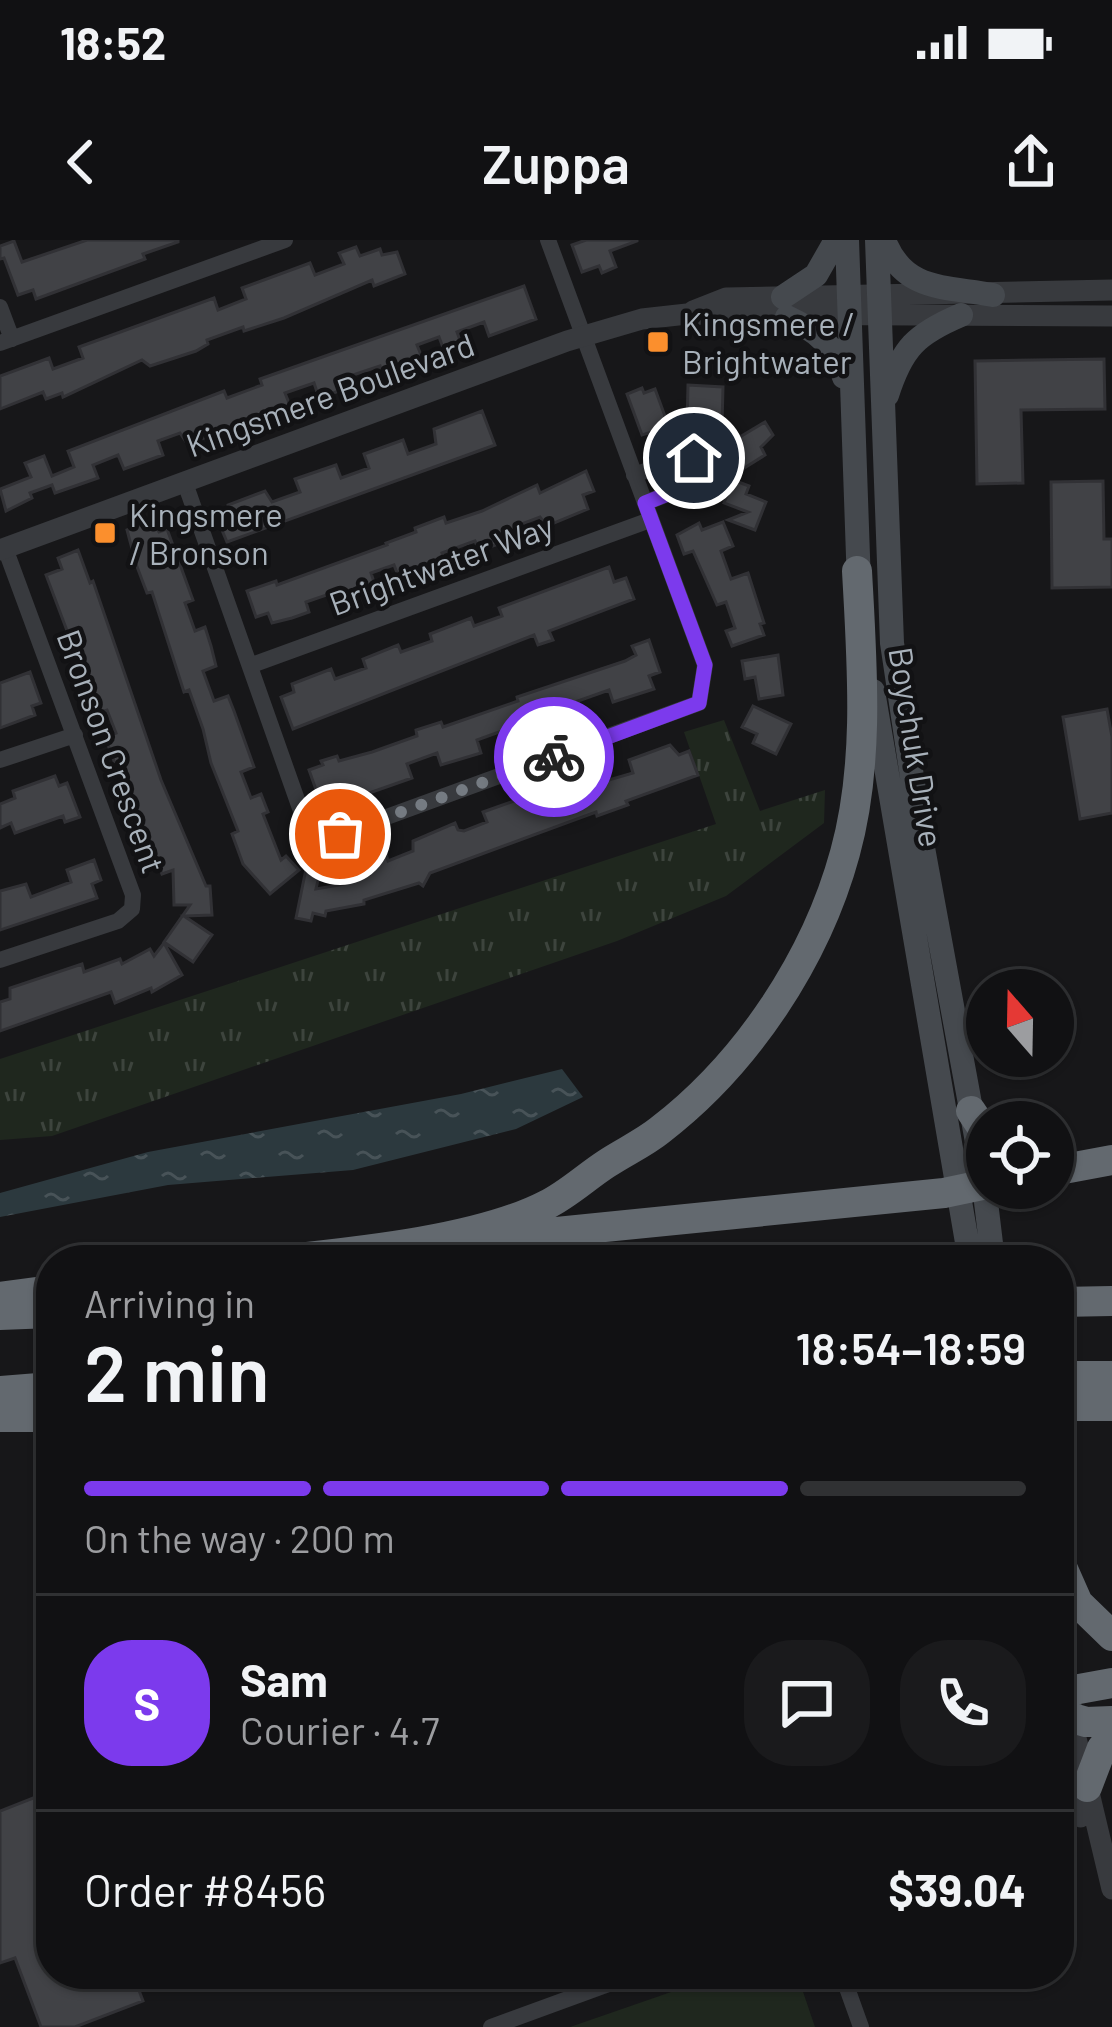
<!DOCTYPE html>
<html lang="en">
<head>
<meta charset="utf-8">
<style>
  body { margin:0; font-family:Barlow,sans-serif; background:#1a1a1c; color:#f1f3f6; height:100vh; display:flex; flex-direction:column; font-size:45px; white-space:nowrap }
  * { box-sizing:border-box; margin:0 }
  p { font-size:39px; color:#9c9da0 }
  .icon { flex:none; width:66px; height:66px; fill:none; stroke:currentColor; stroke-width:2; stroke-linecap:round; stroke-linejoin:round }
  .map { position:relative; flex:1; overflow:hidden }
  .sheet { position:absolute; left:36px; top:1005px; width:1038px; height:744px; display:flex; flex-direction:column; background:#111113; border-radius:48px; box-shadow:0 3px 9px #0004,0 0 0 3px #303133 }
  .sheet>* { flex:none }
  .needle { width:78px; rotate:340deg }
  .fabs { position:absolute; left:966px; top:729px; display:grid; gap:24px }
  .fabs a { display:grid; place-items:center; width:108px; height:108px; border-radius:50%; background:#111113; box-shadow:0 3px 9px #0004,0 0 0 3px #303133; font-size:60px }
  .pin { position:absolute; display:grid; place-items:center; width:102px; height:102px; color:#fff; margin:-51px; border:6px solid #fff; border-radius:50%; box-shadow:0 3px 12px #0007 }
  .courier { position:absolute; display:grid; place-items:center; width:120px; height:120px; margin:-60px; border:9px solid #7c3aed; border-radius:50%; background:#fff; color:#222; box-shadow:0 3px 15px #0007 }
  .overview em { font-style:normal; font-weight:600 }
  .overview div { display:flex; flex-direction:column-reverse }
  .overview { display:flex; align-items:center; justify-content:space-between; height:204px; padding:0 48px }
  h1 { font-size:78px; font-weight:600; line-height:90px }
  .bar { display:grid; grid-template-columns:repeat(4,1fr); gap:18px 12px; align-content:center; height:144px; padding:0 48px }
  .bar i { height:15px; border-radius:9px; background:#303133 }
  .bar .current { background:#7c3aed }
  .bar p { grid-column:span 4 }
  .line { display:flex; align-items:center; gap:30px; padding:0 48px; border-top:3px solid #303133 }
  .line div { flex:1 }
  .round { display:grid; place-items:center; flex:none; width:126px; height:126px; border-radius:48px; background:#1a1a1c }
  .status { display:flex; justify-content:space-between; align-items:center; height:84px; padding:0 60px; background:#111113; direction:ltr }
  .status svg { height:33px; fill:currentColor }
  header { display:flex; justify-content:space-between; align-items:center; height:156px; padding:0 48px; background:#111113; font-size:54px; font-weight:600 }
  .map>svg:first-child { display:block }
  .green { fill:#1f271e }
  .park { fill:url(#park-tufts) }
  .water { fill:url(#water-ripples) }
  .building { fill:#414246; stroke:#313135; stroke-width:3 }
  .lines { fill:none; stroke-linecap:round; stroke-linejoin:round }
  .minor { stroke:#383a3e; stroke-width:16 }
  .tertiary { stroke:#383a3e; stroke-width:21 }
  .secondary { stroke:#45494e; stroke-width:24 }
  .motorway { stroke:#63696f; stroke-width:30 }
  .done { stroke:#757b82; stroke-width:12; stroke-dasharray:0 21.6 }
  .route { stroke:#7c3aed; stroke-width:15 }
  .poi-dot { fill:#fb8f2d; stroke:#121214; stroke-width:4.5 }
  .labels { text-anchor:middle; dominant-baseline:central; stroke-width:9; stroke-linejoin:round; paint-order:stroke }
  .poi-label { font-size:33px; fill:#a8b1ba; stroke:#121214; text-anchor:start }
  .street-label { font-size:33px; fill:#a8b1ba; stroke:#121214 }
</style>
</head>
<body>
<div class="status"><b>18:52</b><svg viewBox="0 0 49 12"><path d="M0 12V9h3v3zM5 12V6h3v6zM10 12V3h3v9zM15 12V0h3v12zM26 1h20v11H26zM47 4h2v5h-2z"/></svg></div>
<header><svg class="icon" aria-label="back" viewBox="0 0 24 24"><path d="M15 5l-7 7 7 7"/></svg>Zuppa<svg class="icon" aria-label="share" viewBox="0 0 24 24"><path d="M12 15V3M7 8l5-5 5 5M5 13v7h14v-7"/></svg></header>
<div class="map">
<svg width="1112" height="1787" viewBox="0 0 1112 1787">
  <defs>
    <pattern id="park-tufts" width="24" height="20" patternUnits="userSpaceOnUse" patternTransform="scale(3)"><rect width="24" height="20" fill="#1f271e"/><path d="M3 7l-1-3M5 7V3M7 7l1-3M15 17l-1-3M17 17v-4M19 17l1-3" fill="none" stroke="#3d443d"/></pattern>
    <pattern id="water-ripples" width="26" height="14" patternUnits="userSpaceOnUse" patternTransform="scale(3)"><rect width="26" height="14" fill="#2c393e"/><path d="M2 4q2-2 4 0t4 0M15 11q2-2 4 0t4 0" fill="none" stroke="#485358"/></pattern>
  </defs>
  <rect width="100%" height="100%" fill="#171719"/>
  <path class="green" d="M723,1734H797L815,1787H570Z"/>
  <path class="park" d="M724,480L760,571L825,550L824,583L726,656L617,701L52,896L0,900V819L716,584L684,492Z"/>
  <path class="water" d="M562,829L583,857L516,889L353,930L168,945L0,977V953L148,912L461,854Z"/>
  <path class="building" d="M87,0H178V2L143,14L145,19L36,59L33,50L18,55L4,18L0,19V6L14,1L22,22Z
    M586,0H637V1L610,11L616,27L602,33L599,26L582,32L572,5Z
    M356,7L360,16L380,9L382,15L397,12L405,34L374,46L372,40L284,78L244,91L243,87L207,100L208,104L196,111L150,126L142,120L63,157L62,153L46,159L43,152L0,169V136L49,118L53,129L83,118L79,107L214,58L218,70L246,59L242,48L310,23L315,35L344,24L339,13Z
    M524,46L536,79L489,96L484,82L457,92L462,106L445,113L439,97L417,105L423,120L382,134L380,126L353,135L356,145L319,158L314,143L285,153L291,168L255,176L188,205L180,193L158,201L163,215L124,229L118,215L93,225L98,238L55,253L52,245L30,253L32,258L6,271L0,249L31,237L25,223L44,216L52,236L74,227L68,211L224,151L227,158L262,145L260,139Z
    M1104,119L1105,169L1021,170L1023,243L977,244L975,121Z
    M688,145L723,147L722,186H687Z
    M642,148L644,153L655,149L669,187L642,195L627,154Z
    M482,171L495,205L227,302L219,283L229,279L228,265L265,251L272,262L300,252L295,239L336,225L341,238L369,228L364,214L403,200L408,214L436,204L434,189Z
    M765,182L773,195L761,207L765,215L738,232L723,207Z
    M586,231L594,251L583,255L588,269L547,286L540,277L516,286L520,296L479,311L475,301L442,313L445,322L399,338L394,325L371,333L376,348L339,361L335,352L306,362L309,372L292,378L272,383L268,373L256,377L247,351L276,341L277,345L387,305L386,303L416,292L415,288L444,277L446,283L482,271L537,245L540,253Z
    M733,240L749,246L746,254L766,262L755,290L728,280L748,272L724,263Z
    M1103,241L1104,299H1112V347L1052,348L1051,242Z
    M152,280L159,292L167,289L193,360L185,363L195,391L205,387L211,406L216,426L203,431L214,461L228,456L234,471L254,527L241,532L251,558L261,554L268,572L263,574L281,620L286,616L299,630L270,654L243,624L232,594L238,591L211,523L203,489L189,450L184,452L152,352L147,353L136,324L127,290Z
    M723,282L733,306L721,311L731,339L748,333L764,383L760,384L764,395L732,406L726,391L735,388L726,362L717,365L693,311L684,314L677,295L699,283L702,290Z
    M78,310L90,343L93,341L161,540L206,646H210L212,675L184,676L212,695L193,722L164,702L190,665H174L173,630L162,634L149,599L144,601L105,497L116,493L107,470L98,473L46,335L62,329L58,318Z
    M609,327L614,342L626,338L634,359L549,391L553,400L538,405L534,395L293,489L281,457L294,452L292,444L331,429L335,439L366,428L363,419L398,405L401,412L432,401L430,394L471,378L474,386L502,376L499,368Z
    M649,400L660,432L649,436L654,449L613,462L609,450L578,461L583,474L523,497L507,503L502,491L477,500L481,513L441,525L437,513L407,524L412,538L335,565L332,556L320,561L309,530L323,525L321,521L337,516L339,521L372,512L417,496L416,490L441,482L443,487L518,461L517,457L625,421L636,415L632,406Z
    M778,415L783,455L759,459L755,437L745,439L742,421Z
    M30,432L41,463L32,466L35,475L0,488V443Z
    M753,466L791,484L776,514L753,503L757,494L742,487Z
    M1107,469L1112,497V573L1080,579L1063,477Z
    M670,505L679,515L689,511L698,535L626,561L628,565L597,576L596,572L430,633L423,646L419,643L364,660V664L326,671L325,676L313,673L311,681L296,678L306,629L320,632L316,649L345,644L343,629L369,625L367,619L386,614L388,621L413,611V601L455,583L458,590L464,591L487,582L483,572L528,556L536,565L561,555L557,546L598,531L602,542L633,533L629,520Z
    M55,536L59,546L67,543L80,577L65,582L63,576L15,593L11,583L0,588V564L15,558L13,551Z
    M94,620L101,640L92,644L97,658L0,690V651L26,644L31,657L71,642L67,630Z
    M164,703L182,735L152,752L151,748L115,763L111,752L0,791V762L10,759V748L82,724L84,732L120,719L122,724L150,709L154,716Z
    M51,1551V1734L164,1735L137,1745L143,1761L75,1787H41L15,1718L0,1723V1571Z"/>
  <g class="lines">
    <path class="minor" d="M0,67L12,99
      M0,103L285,0
      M634,235L685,217L700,223L703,240L645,263
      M185,243L301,571L317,592L340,594L699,463L705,425L548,0
      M252,425L650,280
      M0,520L75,495
      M0,720L118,681L132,669L133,655L5,308
      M842,1734L861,1787
      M491,1787L636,1734"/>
    <path class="tertiary" d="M693,71L726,58L1112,50
      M0,310L567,101L642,79L687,74L1112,76
      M1071,1477L1112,1649
      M1059,1502L1081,1577"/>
    <path class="secondary" d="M847,0L859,345
      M877,0L892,403L921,597L982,929L993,1020
      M884,0C904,52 945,46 993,55
      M783,57L816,35L836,0
      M787,77C817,91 834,104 844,137
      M887,155C902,108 916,94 961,75
      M873,451L970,1020
      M1059,1401L1070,1469"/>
    <path class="motorway" d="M971,871L987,895
      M1053,931L1112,920
      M486,999L944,953L987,944
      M279,1020C355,1012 478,1000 546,965C567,955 586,937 606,924C624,912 644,903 660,890C747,823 816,719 845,613C870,523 862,423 857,331
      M0,1057L51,1050
      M1059,1062L1112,1061
      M0,1075L51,1073
      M1059,1136H1112
      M0,1151L51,1147
      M1059,1166H1112
      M0,1177H51
      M1059,1320L1078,1363L1112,1396
      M1059,1463L1068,1451L1112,1443
      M1059,1474L1086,1482L1112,1481
      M1087,1547L1102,1508L1112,1497"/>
  </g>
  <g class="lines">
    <path class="done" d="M340,594L554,517"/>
    <path class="route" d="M554,517L699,463L705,425L645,263L703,240L700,223L694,218"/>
  </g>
  <g class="poi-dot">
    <rect x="646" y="90" width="24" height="24" rx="6"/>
    <rect x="93" y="281" width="24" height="24" rx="6"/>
  </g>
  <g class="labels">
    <g class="poi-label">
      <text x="682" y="83">Kingsmere /<tspan x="682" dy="38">Brightwater</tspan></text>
      <text x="129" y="274">Kingsmere<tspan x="129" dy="38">/ Bronson</tspan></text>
    </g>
    <g class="street-label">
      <text transform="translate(330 154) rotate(-20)">Kingsmere Boulevard</text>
      <text transform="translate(441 324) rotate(-20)">Brightwater Way</text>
      <text transform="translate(917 507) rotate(81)">Boychuk Drive</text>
      <text transform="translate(112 511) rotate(70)">Bronson Crescent</text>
    </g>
  </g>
</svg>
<div class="fabs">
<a><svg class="needle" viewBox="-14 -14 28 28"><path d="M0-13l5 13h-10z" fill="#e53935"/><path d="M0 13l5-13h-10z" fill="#9c9da0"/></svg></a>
<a><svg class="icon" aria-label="locate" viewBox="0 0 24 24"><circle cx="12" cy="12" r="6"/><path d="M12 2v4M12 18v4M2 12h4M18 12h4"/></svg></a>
</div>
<div class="pin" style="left:340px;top:594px;background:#ea580c"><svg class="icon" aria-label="bag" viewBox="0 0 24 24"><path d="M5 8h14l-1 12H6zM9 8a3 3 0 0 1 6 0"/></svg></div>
<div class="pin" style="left:694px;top:218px;background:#1f2937"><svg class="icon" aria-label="home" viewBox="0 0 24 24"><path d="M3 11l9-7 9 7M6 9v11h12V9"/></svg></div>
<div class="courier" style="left:554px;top:517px"><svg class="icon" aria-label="bike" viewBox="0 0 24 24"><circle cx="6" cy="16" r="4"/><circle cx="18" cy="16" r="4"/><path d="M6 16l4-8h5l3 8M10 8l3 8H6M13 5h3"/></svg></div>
<section class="sheet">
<div class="overview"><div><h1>2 min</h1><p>Arriving in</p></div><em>18:54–18:59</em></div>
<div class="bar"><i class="current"></i><i class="current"></i><i class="current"></i><i></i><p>On the way · 200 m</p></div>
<div class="line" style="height:216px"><b class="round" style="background:#7c3aed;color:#fff">S</b><div><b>Sam</b><p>Courier · 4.7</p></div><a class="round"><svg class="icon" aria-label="chat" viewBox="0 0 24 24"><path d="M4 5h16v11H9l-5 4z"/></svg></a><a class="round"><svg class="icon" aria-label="phone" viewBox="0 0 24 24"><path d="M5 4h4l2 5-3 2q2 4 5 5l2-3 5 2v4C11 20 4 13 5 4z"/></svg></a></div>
<div class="line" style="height:156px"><div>Order #8456</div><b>$39.04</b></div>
</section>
</div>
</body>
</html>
